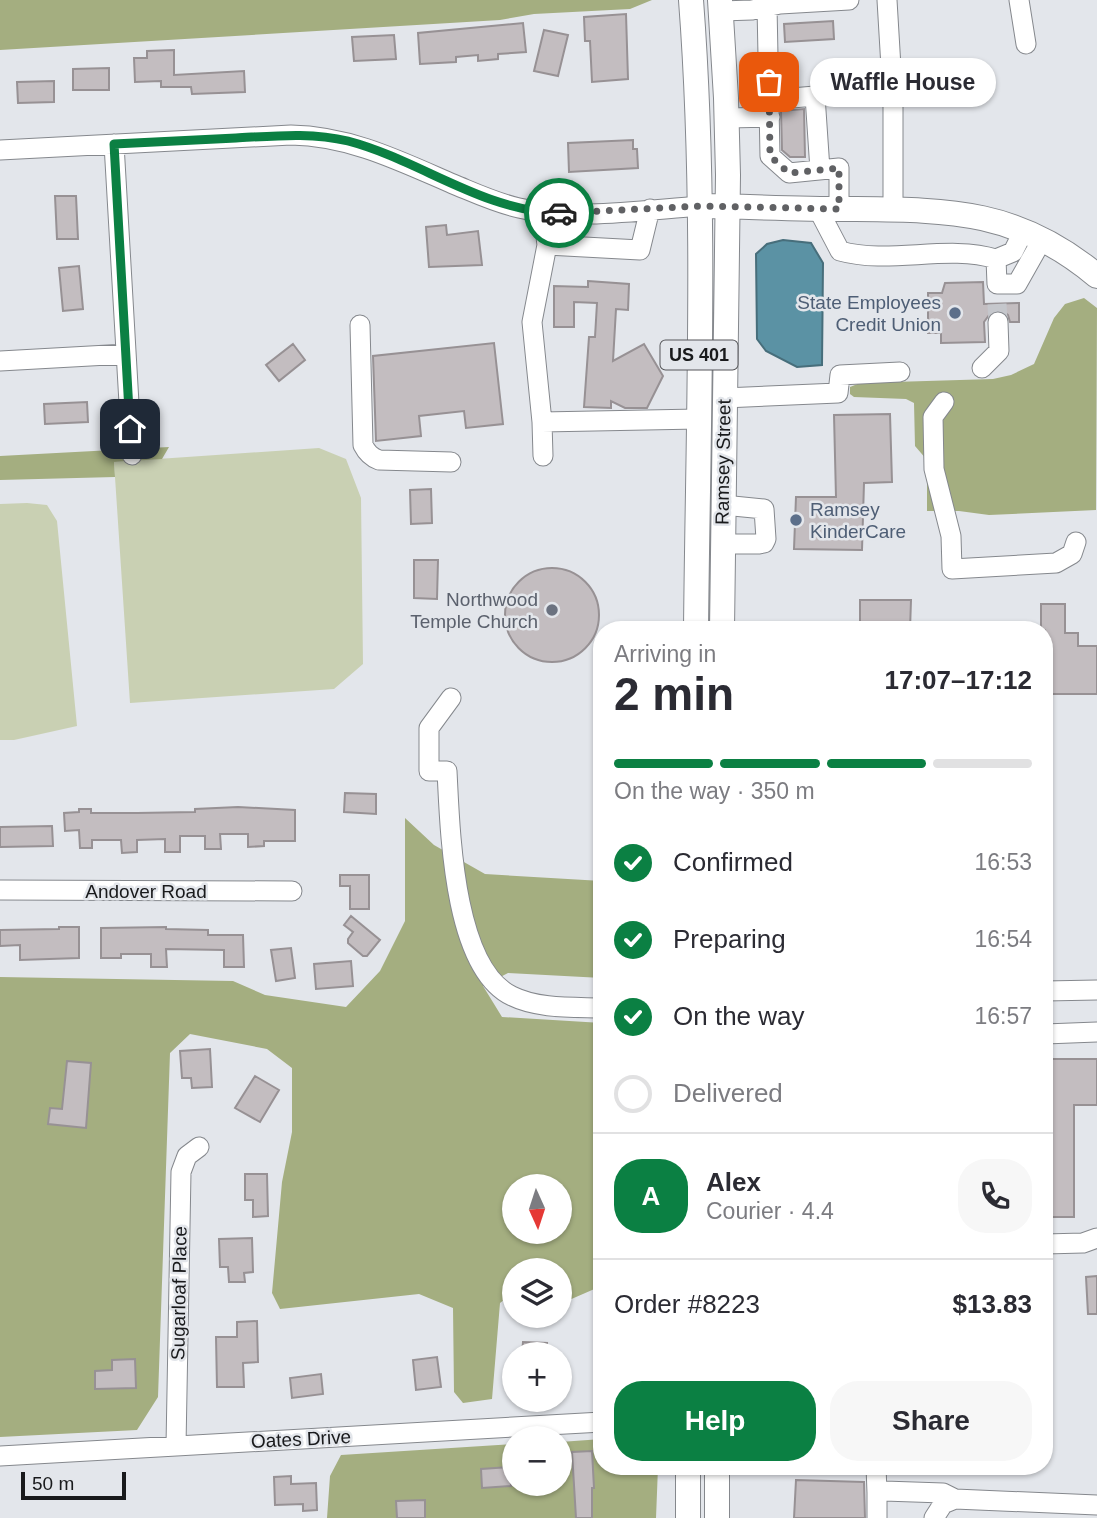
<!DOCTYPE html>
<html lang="en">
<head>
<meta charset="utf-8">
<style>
  body { margin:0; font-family:Helvetica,sans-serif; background:#f7f7f7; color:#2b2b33; height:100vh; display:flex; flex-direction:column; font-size:26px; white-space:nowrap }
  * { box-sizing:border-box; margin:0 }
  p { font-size:23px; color:#7c7c81 }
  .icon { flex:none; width:38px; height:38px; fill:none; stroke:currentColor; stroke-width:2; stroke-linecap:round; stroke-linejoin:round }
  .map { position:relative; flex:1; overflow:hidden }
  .drawer { position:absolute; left:593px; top:621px; width:460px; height:854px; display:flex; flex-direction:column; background:#fff; border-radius:28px; box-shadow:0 2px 5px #0004 }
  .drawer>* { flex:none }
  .needle { width:46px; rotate:177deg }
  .fabs { position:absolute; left:502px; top:1174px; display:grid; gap:14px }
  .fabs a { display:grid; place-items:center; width:70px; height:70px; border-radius:50%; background:#fff; box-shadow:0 2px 5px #0004; font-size:35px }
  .scale { position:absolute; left:21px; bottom:18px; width:105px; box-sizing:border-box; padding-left:7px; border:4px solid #191a1c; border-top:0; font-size:19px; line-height:24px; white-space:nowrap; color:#191a1c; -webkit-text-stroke:5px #e3e6eb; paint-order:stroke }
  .pin { position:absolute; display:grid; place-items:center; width:60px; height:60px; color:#fff; margin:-30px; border-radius:14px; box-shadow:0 4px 10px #0006 }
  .courier { position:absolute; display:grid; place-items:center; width:70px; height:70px; margin:-35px; border:5px solid #0b8043; border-radius:50%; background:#fff; color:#222; box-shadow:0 2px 9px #0007 }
  .bubble { position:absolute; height:49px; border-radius:24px; background:#fff; box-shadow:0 2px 5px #0004; font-size:23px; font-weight:700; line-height:49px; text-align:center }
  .overview em { font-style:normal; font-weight:700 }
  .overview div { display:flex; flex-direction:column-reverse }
  .overview { display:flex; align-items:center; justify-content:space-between; height:119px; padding:0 21px }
  h1 { font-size:46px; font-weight:700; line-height:52px }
  .bar { display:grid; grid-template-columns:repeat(4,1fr); gap:10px 7px; align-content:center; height:84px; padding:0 21px }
  .bar i { height:9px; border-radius:5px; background:#e1e1e2 }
  .bar .current { background:#0b8043 }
  .bar p { grid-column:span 4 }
  .line { display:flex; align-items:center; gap:18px; padding:0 21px; border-top:2px solid #e1e1e2 }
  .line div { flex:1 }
  .round { display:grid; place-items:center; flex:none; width:74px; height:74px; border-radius:28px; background:#f7f7f7 }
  ol { padding:0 21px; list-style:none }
  li { display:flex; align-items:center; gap:21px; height:77px }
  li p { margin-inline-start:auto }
  li .icon { padding:7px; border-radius:50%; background:#0b8043; color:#fff; stroke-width:4 }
  li:last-child { color:#7c7c81 }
  li i { width:38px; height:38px; border:4px solid #e1e1e2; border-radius:50% }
  .primary-button { display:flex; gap:14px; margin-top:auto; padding:14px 21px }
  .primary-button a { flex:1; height:80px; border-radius:28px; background:#0b8043; color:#fff; font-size:28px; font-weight:700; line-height:80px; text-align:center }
  .primary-button a+a { background:#f7f7f7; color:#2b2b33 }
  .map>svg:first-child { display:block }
  .green { fill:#c9d0b3 }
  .forest { fill:#a4ae80; fill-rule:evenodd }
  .water { fill:#5b92a4; stroke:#476e7b; stroke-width:2 }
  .building { fill:#c3bdc0; stroke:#979194; stroke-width:2 }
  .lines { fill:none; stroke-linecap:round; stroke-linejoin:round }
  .minor-tunnel { stroke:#c5c7cc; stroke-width:19; stroke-dasharray:19 10; stroke-linecap:butt }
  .minor-casing { stroke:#85888d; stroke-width:21 }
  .major-casing { stroke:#85888d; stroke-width:26 }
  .minor { stroke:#fff; stroke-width:19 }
  .major { stroke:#fff; stroke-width:24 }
  .done { stroke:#606164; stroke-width:7; stroke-dasharray:0 12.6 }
  .route { stroke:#0b8043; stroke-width:9 }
  .service-dot { fill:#5c6f8a; stroke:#e3e6eb; stroke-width:2.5 }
  .worship-dot { fill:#6b7280; stroke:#e3e6eb; stroke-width:2.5 }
  .labels { text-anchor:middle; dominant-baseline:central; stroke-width:5; stroke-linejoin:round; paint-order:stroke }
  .shield { fill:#e3e6eb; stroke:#56575a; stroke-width:2 }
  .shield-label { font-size:18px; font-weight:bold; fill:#191a1c }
  .service-label { font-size:19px; fill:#4e5e75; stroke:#e3e6eb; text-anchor:end }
  .street-label { font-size:19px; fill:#191a1c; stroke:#e3e6eb }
  .worship-label { font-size:19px; fill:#5b616d; stroke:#e3e6eb; text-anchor:end }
</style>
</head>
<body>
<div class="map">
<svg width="1097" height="1518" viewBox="0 0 1097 1518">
  <rect width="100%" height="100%" fill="#e3e6eb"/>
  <path class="green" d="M319,448L346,459L361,498L363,664L334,689L130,703L114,462Z
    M27,503L47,505L57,521L77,726L14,740H0V504Z"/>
  <path class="forest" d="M0,0H652L630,9L534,14L500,20L0,50Z
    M1084,298L1097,308L1096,510L989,515L959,511H927V460L915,446L914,403L906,399L854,397L850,394V387L860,383L993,379L1011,375L1034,364L1054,318L1065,304Z
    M169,447L162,459L114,462L115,477L0,480V456Z
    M405,818L434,845L485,874L602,881V978L508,973L483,986L502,1017L602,1023V1293L599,1287L560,1304V1270H514V1292L500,1303L492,1399L463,1403L454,1392L453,1308L419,1294L280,1309L272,1293L282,1182L292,1132V1068L267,1049L190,1034L170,1053L158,1397L137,1430L0,1437V977L233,981L265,995L346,1007L380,971L405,921ZM514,1186H560V1232H514Z
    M602,1439V1466L658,1467L656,1518H327L330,1476L341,1455L514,1444V1484H560V1442Z"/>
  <path class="water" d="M783,240L811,243L823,263L822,365L797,367L766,351L757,339L756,254L767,244Z"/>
  <path class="building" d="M626,14L628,79L592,82L590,41H585L584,17Z
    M833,21L834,39L785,42L784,24Z
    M523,23L526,52L498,54V59L478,61V55L456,57V62L420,64L418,33Z
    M544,30L568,35L558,76L534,71Z
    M394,35L396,59L354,61L352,37Z
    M174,50V75L244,71L245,92L192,94L191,87H161V81L135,82L134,58H147V51Z
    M109,68V90H73V69Z
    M54,81V102L18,103L17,82Z
    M804,109L805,157H790L782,150L781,111Z
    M633,140V149H637L638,168L569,172L568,143Z
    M55,196H76L78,239H57Z
    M446,225L447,235L478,231L482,265L429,267L426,227Z
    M79,266L83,309L63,311L59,268Z
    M588,281L629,284L628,310L616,309L613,361L644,344L663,376L647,408H625L611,401V408L584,407L589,337H595L597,303L574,302V327H554V286L588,287Z
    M983,282L984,304L1019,303V322H1010L1008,315L1003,311H992L984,322L985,342L941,343V333H928V293H942L945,283Z
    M494,343L503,424L466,428L464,411L419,416L421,436L376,441L373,356Z
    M293,344L305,360L279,381L266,365Z
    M87,402L88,422L45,424L44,404Z
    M890,414L892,482L864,483L862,550L794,549L796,497H836L834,415Z
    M431,489L432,523L411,524L410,490Z
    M414,560H438L437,599L414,598Z
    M505 615a47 47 0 1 1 94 0a47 47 0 1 1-94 0Z
    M860,600H911L910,630H860Z
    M1041,604H1065V633H1078V646H1097V694H1045V630H1041Z
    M345,793L376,794V814L344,812Z
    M238,807L295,810V841H264V846L248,847V834H220L221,849H205V836H180V852H165V839L137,840V852L122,853L121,840H92V848H80L79,830L65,831L64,813L79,812V809H91V813H137L195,812V809Z
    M52,826L53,846L0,847V827Z
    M340,875H369V909H350V886H340Z
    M351,916L380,940L367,956H363L348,943V939L353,932L344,925Z
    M59,927H79V958L20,960V945L0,946V930L59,929Z
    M166,927V929L208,930V935H243L244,967H224V950L166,949L167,967H151V954H121V958H101V928Z
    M291,948L295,978L276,981L271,950Z
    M351,961L353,986L316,989L314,964Z
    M210,1049L212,1087L192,1088L191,1078H182L180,1051Z
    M1045,1059H1097V1105H1074V1217H1045Z
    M67,1061L91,1063L86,1128L48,1124L50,1108L62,1109Z
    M255,1076L279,1090L260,1122L235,1108Z
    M245,1174H267L268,1216L253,1217V1200H245Z
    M252,1238L253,1272L244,1273L245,1282H229L228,1267H220L219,1239Z
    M1097,1276V1314H1088L1086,1277Z
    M257,1321L258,1362L243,1363L244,1387H217L216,1337H237V1322Z
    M523,1342L547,1343L546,1354H522Z
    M437,1357L441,1387L416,1390L413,1360Z
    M135,1359L136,1388L95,1389V1371L112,1370V1360Z
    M321,1374L323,1394L292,1398L290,1378Z
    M592,1451L594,1488H592V1518H576L572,1452Z
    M510,1467L511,1486L482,1488L481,1469Z
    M291,1476V1484L316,1483L317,1510L303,1511V1504L275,1505L274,1477Z
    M796,1480L864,1482L865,1518H794Z
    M425,1500V1518H397L396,1501Z"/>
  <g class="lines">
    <path class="minor-tunnel" d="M997,304L998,322"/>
    <defs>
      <path id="minor" d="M887,0L893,101V210
        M1019,0L1026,44
        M767,6L770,156L789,173L839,168V209
        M721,11L752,10L780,4L849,0
        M769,100L815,96L820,170
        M727,118L770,117
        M114,144L132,455
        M0,150L291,135C350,136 400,161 453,184C475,193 496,203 519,208C573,221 644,210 700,206
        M818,209L840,251C890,265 947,244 996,259L997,284H1017L1043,238
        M543,213L547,245L532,322L542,422L698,419
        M547,245L640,250L650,209
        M996,259L1013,252L1024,230
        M360,325L363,445C367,453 371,457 379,460L451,462
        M0,361L126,354
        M982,368L999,351L998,322
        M724,398L838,393L840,375L900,372
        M944,402L933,417L934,469L951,536L952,569L1056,563L1072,554L1076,542
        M542,422L543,456
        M723,544H759L764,543L766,539L764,509L723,505
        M451,698L429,728V771H447C450,829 453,968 512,996C538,1009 573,1007 602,1008
        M0,890L292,891
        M1045,991L1097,990
        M1045,1034L1097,1032
        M1045,1244L1083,1243L1097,1238
        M176,1446L181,1172L187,1156L199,1147
        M0,1456L602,1422
        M876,1466L877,1493
        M877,1518V1493L884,1491L943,1493L955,1499
        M934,1518L943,1504L955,1499L1097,1505"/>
      <path id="major" d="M691,0C707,209 698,420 696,630
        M720,0L726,98L728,175L722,630
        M711,206C756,207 801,209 845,209C946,210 1016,208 1097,276
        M717,1466V1518
        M688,1518V1466"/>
    </defs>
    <use href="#minor" class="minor-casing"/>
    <use href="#major" class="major-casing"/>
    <use href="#minor" class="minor"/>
    <use href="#major" class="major"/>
  </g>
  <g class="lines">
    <path class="done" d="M559,213L700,206L839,209V168L789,173L770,156L769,82"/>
    <path class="route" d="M130,429L114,144C154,142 195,140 236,138C274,136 311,132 348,141C420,160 482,211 559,213"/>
  </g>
  <g class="service-dot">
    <circle cx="955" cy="313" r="7"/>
    <circle cx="796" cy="520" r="7"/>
  </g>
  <circle class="worship-dot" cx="552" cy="610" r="7"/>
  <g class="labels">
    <rect class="shield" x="660.5" y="340.5" width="77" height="29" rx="5"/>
    <g class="shield-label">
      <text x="699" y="355">US 401</text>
    </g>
    <g class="service-label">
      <text x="941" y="302">State Employees<tspan x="941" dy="22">Credit Union</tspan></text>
      <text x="810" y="509" text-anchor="start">Ramsey<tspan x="810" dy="22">KinderCare</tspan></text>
    </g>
    <g class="street-label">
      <text transform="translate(723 462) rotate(-89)">Ramsey Street</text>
      <text x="146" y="891">Andover Road</text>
      <text transform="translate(179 1293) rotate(-89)">Sugarloaf Place</text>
      <text transform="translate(301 1439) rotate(-3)">Oates Drive</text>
    </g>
    <g class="worship-label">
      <text x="538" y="599">Northwood<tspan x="538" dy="22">Temple Church</tspan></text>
    </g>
  </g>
</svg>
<div class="fabs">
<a><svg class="needle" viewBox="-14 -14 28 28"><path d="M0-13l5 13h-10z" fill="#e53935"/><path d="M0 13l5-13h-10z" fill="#7c7c81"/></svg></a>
<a><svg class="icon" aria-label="layers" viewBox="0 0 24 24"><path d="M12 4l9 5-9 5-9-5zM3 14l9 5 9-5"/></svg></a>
<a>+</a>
<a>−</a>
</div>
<div class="scale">50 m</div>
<div class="pin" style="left:769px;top:82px;background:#ea580c"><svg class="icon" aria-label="bag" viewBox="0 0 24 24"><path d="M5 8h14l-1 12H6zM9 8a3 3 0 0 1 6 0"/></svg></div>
<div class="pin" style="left:130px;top:429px;background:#1f2937"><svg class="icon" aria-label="home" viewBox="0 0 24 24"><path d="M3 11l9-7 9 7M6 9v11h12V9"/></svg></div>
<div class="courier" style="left:559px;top:213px"><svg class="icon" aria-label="car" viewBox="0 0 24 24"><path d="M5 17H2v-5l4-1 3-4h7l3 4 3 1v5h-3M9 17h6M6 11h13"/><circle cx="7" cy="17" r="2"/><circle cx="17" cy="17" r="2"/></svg></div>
<div class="bubble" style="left:810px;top:58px;width:186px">Waffle House</div>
<section class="drawer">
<div class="overview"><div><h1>2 min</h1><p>Arriving in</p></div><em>17:07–17:12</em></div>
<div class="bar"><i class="current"></i><i class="current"></i><i class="current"></i><i></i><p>On the way · 350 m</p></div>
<ol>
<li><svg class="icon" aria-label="check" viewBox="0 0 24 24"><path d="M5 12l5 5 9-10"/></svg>Confirmed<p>16:53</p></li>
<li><svg class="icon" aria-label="check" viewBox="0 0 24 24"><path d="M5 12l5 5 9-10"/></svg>Preparing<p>16:54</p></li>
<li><svg class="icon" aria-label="check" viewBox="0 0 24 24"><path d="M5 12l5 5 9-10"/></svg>On the way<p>16:57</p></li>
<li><i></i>Delivered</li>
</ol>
<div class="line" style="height:126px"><b class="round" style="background:#0b8043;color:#fff">A</b><div><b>Alex</b><p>Courier · 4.4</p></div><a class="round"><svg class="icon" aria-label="phone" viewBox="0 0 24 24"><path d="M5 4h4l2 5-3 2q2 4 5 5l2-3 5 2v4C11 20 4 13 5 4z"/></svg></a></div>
<div class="line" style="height:91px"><div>Order #8223</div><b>$13.83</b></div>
<div class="primary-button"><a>Help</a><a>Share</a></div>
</section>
</div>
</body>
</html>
